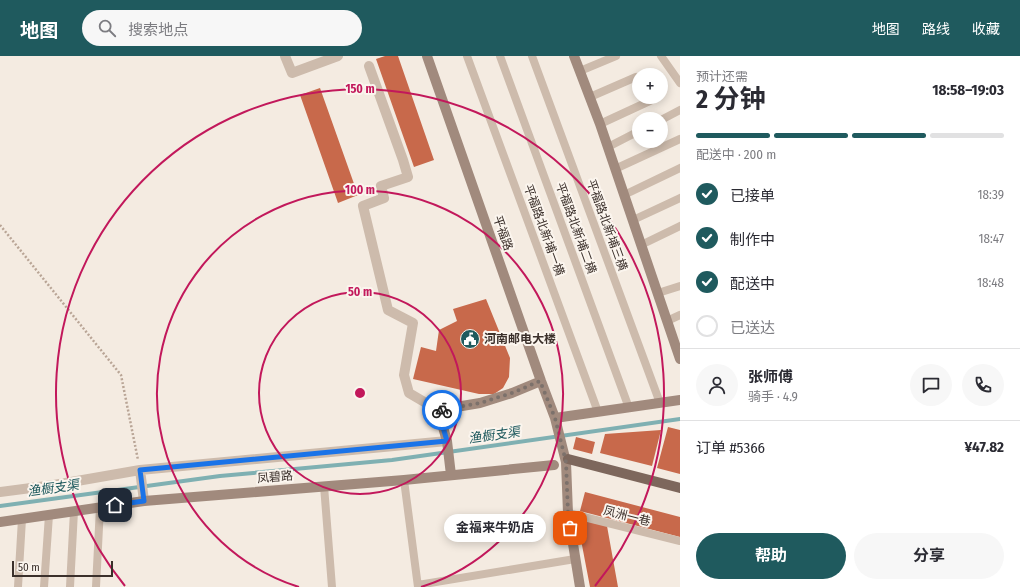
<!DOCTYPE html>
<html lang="zh">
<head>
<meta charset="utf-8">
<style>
  body { margin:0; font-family:"Fira Sans Condensed","Noto Sans SC",sans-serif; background:#f7f7f7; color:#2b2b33; height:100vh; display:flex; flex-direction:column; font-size:15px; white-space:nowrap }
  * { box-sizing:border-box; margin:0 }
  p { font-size:13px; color:#7c7c81 }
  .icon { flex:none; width:22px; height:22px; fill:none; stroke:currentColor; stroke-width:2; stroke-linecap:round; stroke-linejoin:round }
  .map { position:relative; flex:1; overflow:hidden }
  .sheet { display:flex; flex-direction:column; background:#fff; width:340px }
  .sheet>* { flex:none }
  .buttons { position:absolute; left:632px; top:12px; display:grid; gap:8px }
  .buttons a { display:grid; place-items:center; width:36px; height:36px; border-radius:50%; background:#fff; box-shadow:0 2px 10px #0003; font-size:20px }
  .scale { position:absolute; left:12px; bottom:10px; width:101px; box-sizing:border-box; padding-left:4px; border:2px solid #3b302b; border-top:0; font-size:11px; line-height:14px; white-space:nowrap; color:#3b302b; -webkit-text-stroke:3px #fbf5ee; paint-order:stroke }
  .pin { position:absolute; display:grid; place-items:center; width:34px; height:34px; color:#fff; margin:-17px; border-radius:8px; box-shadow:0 2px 6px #0006 }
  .courier { position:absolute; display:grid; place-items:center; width:40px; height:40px; margin:-20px; border:3px solid #1a73e8; border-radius:50%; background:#fff; color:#222; box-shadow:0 1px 5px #0007 }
  .bubble { position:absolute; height:28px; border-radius:14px; background:#fff; box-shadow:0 2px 10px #0003; font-size:13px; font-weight:700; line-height:28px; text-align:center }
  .headline em { font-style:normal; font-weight:700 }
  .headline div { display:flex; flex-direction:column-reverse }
  .headline { display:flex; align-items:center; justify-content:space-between; height:68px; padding:0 16px }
  h1 { font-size:26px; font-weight:700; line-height:30px }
  .bar { display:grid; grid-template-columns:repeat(4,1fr); gap:6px 4px; align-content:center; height:48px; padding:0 16px }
  .bar i { height:5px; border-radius:3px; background:#e1e1e2 }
  .bar .active { background:#1f5a5e }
  .bar p { grid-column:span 4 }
  .line { display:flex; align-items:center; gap:10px; padding:0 16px; border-top:1px solid #e1e1e2 }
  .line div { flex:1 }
  .round { display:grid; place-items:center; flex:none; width:42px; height:42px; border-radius:21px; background:#f7f7f7 }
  ol { padding:0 16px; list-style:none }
  li { display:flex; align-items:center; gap:12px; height:44px }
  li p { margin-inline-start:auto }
  li .icon { padding:4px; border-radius:50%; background:#1f5a5e; color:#fff; stroke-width:4 }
  li:last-child { color:#7c7c81 }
  li i { width:22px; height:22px; border:2px solid #e1e1e2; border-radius:50% }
  .primary-button { display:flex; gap:8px; margin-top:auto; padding:8px 16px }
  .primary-button a { flex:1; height:46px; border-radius:24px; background:#1f5a5e; color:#fff; font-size:16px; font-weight:700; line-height:46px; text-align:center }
  .primary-button a+a { background:#f7f7f7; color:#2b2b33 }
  header { display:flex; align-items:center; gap:24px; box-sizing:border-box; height:56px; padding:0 20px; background:#1f5a5e; color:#fff }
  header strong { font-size:19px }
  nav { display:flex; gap:22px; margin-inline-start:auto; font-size:14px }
  .search { width:280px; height:36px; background:#f7f7f7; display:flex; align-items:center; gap:10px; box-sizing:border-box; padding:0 14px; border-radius:22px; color:#7c7c81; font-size:15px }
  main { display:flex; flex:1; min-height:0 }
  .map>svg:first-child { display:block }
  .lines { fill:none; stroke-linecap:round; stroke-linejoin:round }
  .stream { stroke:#7fb0b2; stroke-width:4 }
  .building { fill:#c8694b }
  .path { stroke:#b9a596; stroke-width:2.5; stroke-dasharray:2 2; stroke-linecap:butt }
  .lane { stroke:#cdbbac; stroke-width:8 }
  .street { stroke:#cdbbac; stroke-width:10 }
  .secondary { stroke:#a18a7d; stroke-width:10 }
  .primary { stroke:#7d675c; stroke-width:10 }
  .done { stroke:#7c716b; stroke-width:4; stroke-dasharray:0 7.2 }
  .route { stroke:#1a73e8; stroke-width:5 }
  .ring { fill:none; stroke:#c2185b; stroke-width:2 }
  .labels { text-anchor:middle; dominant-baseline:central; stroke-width:4; stroke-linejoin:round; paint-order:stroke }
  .street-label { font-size:12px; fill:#3b302b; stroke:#fbf5ee }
  .poi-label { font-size:12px; font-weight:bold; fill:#3b302b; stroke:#fbf5ee; text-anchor:start }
  .water-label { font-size:13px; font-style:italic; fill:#1f5a5e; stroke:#fbf5ee }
  .centre { fill:#c2185b; stroke:#fbf5ee; stroke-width:2 }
  .ring-label { font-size:12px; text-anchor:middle; font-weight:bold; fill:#c2185b; stroke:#fbf5ee; stroke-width:4; stroke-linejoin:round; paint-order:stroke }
</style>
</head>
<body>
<header>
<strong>地图</strong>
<div class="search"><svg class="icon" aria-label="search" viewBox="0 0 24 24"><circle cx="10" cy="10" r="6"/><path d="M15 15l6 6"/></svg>搜索地点</div>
<nav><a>地图</a><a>路线</a><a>收藏</a></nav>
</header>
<main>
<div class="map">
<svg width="680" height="531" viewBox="0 0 680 531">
  <rect width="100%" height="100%" fill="#f4ebe1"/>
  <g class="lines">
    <path class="stream" d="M0,450L220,420L392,404L680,363"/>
  </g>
  <path class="building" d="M385,0H398L434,104L414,111L376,3Z
    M320,32L358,139L338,147L300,39Z
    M486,243L510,302L509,321L503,332L494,338H479L413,323L421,291L436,295L439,274L457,265L453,253Z
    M668,371L680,374V418L657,412Z
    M661,374L652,410L600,397L605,378Z
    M576,381L595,386L592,398L573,393Z
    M585,436L680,461V481L580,455Z
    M577,463L607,470L618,531H590Z"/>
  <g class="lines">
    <path class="path" d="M0,169L121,319L138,404"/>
    <path class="lane" d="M467,0L598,356
      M500,0L629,352
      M532,0L660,347
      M661,0L680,27
      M580,15L616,0
      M590,41L636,21
      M661,64L680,54
      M600,68L654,43
      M608,91L639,75
      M615,113L680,83
      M624,139L680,112
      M633,164L680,142
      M641,189L680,170
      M658,237L680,230
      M667,265L680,259
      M404,424L418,531
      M324,430L332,531
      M568,457L680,485
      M418,529L575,503
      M18,531L22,463
      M44,531L49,459
      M70,531L74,455
      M96,531L100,451"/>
    <path class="street" d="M285,0L292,17L338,0
      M369,10L403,104L408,121L381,130L384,142L363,150L388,254L413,267L404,319L409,337L438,354
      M140,414L144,445
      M0,436L54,429L140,414L447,385"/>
    <path class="secondary" d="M427,0L541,325L555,362L566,406L568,457L580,531
      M574,0L600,68L680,303
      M555,362L680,344
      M451,419L447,385L438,354L480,347L512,337L541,325
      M0,466L144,445L404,424L554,409"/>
    <path class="primary" d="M568,403L680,432"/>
  </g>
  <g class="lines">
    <path class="done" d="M442,354L480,347L512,337L540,325L555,362L566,406L568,457L570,472"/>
    <path class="route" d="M115,449L144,445L140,414L447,385L438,354H442"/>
  </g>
  <g class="ring">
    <circle cx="360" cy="337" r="101"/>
    <path d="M299 531A203 203 0 1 1 421 531"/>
    <path d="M125 530A304 304 0 1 1 595 530"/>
  </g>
  <defs>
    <symbol id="civic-disc" viewBox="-11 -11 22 22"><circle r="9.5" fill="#1f5a5e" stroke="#fbf5ee"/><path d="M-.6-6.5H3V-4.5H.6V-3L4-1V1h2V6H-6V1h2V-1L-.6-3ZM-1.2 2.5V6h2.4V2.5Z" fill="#fff"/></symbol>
  </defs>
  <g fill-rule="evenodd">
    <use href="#civic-disc" x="459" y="272" width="22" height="22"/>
  </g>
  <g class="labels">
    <g class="street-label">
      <text transform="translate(607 169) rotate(70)">平福路北新埔三横</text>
      <text transform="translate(576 172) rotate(70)">平福路北新埔二横</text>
      <text transform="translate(544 174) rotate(70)">平福路北新埔一横</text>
      <text transform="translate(503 177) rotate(71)">平福路</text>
      <text transform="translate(275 421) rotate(-5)">凤碧路</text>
      <text transform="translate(627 460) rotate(14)">凤洲一巷</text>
    </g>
    <g class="poi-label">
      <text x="484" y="283">河南邮电大楼</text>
    </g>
    <g class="water-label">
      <text transform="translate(494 379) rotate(-8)">渔橱支渠</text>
      <text transform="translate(53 432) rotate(-8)">渔橱支渠</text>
    </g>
  </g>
  <circle cx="360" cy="337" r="6" class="centre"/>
  <g class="ring-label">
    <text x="360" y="37">150 m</text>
    <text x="360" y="138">100 m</text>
    <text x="360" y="240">50 m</text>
  </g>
</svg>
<div class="buttons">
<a>+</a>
<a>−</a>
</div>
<div class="scale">50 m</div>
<div class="pin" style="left:570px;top:472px;background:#ea580c"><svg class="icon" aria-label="bag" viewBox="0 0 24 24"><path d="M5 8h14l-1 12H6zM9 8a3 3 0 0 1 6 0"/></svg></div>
<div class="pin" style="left:115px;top:449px;background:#1f2937"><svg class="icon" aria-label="home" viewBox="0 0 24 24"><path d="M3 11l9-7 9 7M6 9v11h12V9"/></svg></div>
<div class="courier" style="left:442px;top:354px"><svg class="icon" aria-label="bike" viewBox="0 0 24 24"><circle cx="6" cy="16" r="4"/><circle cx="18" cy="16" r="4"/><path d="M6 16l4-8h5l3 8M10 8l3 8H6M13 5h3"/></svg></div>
<div class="bubble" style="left:444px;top:458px;width:102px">金福来牛奶店</div>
</div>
<section class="sheet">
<div class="headline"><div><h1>2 分钟</h1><p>预计还需</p></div><em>18:58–19:03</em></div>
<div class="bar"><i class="active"></i><i class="active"></i><i class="active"></i><i></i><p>配送中 · 200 m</p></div>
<ol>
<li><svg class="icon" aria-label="check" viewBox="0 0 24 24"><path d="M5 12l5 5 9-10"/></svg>已接单<p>18:39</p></li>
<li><svg class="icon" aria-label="check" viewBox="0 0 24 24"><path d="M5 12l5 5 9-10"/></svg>制作中<p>18:47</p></li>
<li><svg class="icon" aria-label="check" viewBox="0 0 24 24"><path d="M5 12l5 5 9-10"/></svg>配送中<p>18:48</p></li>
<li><i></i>已送达</li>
</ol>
<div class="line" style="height:72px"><a class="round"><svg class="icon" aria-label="person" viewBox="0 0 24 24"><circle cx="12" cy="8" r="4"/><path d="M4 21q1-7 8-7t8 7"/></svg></a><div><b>张师傅</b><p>骑手 · 4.9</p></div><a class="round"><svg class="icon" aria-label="chat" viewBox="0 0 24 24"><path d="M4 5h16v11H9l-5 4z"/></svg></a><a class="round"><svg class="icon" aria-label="phone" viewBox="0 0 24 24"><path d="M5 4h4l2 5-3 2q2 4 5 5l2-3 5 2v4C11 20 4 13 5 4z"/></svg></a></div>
<div class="line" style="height:52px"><div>订单 #5366</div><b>¥47.82</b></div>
<div class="primary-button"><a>帮助</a><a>分享</a></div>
</section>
</main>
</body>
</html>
